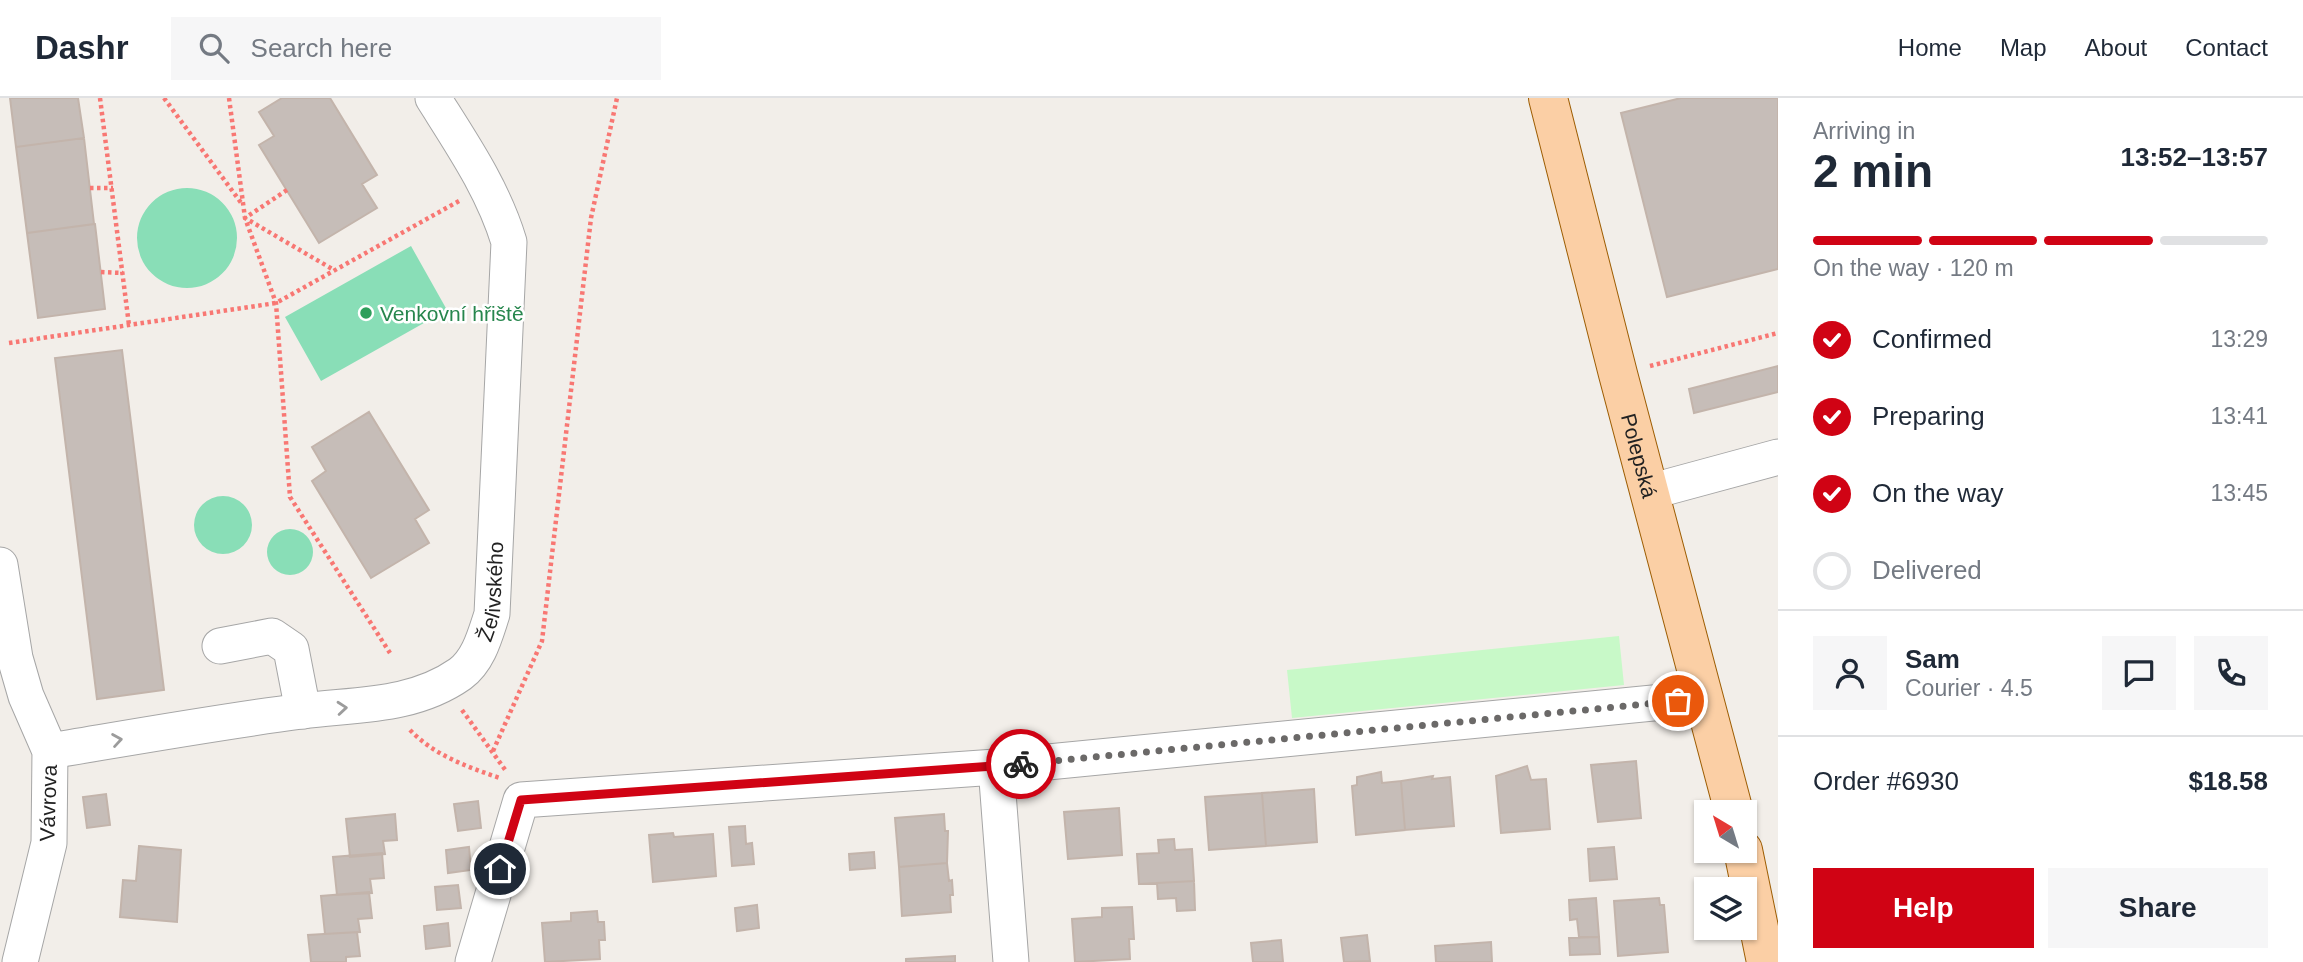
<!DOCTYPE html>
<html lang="en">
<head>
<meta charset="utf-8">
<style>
  body { margin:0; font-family:Arial,sans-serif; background:#f6f6f7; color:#1f2937; height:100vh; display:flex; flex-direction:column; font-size:26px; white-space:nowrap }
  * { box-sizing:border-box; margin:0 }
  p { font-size:23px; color:#747a83 }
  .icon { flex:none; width:38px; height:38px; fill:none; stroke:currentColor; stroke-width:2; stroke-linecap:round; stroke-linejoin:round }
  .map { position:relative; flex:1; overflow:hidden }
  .panel { display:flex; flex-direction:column; background:#fff; width:525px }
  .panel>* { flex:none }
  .needle { width:46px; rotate:322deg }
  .tools { position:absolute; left:1694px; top:702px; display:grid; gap:14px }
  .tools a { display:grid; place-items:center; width:63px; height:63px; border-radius:0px; background:#fff; box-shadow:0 2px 5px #0004; font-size:35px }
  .pin { position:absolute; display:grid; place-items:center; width:60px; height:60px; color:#fff; margin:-30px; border:4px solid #fff; border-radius:50%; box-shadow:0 2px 7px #0007 }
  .courier { position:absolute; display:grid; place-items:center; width:70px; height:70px; margin:-35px; border:5px solid #d00314; border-radius:50%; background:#fff; color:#222; box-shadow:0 2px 9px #0007 }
  .overview em { font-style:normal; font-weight:700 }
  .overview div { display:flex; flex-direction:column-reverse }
  .overview { display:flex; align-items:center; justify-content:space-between; height:119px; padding:0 35px }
  h1 { font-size:46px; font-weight:700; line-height:52px }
  .bar { display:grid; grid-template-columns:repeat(4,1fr); gap:10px 7px; align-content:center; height:84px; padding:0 35px }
  .bar i { height:9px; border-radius:5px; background:#e0e1e3 }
  .bar .active { background:#d00314 }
  .bar p { grid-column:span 4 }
  .line { display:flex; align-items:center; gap:18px; padding:0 35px; border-top:2px solid #e0e1e3 }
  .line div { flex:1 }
  .round { display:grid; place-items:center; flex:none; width:74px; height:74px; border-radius:0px; background:#f6f6f7 }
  ol { padding:0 35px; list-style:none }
  li { display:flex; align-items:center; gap:21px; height:77px }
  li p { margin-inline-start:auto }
  li .icon { padding:7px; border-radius:50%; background:#d00314; color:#fff; stroke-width:4 }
  li:last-child { color:#747a83 }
  li i { width:38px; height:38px; border:4px solid #e0e1e3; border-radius:50% }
  .cta { display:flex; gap:14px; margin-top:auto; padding:14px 35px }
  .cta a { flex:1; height:80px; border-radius:0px; background:#d00314; color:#fff; font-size:28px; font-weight:700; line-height:80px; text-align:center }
  .cta a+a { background:#f6f6f7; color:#1f2937 }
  header { display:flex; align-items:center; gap:42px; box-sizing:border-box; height:98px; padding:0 35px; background:#fff; border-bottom:2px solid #e0e1e3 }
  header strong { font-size:33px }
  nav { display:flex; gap:38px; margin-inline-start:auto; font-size:24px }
  .search { width:490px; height:63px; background:#f6f6f7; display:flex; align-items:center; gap:18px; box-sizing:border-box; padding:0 24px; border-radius:0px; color:#747a83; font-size:26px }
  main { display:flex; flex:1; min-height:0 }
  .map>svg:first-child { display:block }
  .park { fill:#c8f9c8 }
  .pitch { fill:#89deb7 }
  .building { fill:#c6bdb8; stroke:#c3b4ab; stroke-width:2 }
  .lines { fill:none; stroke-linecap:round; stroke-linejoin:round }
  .minor-casing { stroke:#a6a6a6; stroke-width:37 }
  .major-casing { stroke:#9d5d03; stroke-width:40 }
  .path { stroke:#f87773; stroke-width:4.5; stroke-dasharray:3.5 3.5; stroke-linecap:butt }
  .minor { stroke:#fff; stroke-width:35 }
  .major { stroke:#fbcfa5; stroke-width:38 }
  .oneway { stroke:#9c9c9c }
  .done { stroke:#6b6968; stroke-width:7; stroke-dasharray:0 12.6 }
  .route { stroke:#d00314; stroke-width:9 }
  .leisure-dot { fill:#2e9e5b; stroke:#fff; stroke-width:2.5 }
  .labels { text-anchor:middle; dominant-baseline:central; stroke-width:5; stroke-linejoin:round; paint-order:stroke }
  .leisure-label { font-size:21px; fill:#27864d; stroke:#fff; text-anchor:start }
  .street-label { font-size:21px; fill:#222; stroke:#fff }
</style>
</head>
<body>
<header>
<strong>Dashr</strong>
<div class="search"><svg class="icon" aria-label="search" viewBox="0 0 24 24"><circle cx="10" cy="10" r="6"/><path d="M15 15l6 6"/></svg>Search here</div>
<nav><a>Home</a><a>Map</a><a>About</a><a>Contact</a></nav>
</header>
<main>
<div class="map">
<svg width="1778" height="864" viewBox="0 0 1778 864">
  <rect width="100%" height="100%" fill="#f2eee9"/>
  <path class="park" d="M1619,538L1624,587L1292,620L1287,572Z"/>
  <path class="pitch" d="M137 140a50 50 0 1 1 100 0a50 50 0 1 1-100 0Z
    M411,148L447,212L321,283L285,219Z
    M194 427a29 29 0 1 1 58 0a29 29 0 1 1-58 0Z
    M267 454a23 23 0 1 1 46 0a23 23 0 1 1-46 0Z"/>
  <path class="building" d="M10,0H78L84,40L16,49Z
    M282,0H330L377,77L362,86L377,110L319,145L259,47L274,38L259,14Z
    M1681,0H1778V171L1667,199L1621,15Z
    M84,40L94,126L27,135L16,49Z
    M95,126L105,211L38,220L27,135Z
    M122,252L164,592L97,601L55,260Z
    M1778,268V294L1694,315L1689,291Z
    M369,314L429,412L415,421L429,445L371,480L312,383L326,373L312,349Z
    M1636,663L1641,720L1598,724L1591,667Z
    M1527,668L1531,682L1546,681L1550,731L1501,735L1496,678Z
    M1381,674L1382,685L1401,683L1405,732L1356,737L1352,688L1357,687V679Z
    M1433,678L1432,681L1450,679L1454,728L1405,732L1401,683Z
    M1314,691L1317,744L1266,748L1262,695Z
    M1262,695L1266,748L1209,752L1205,699Z
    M106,696L110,727L87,730L83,699Z
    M478,703L481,730L458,733L454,706Z
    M1119,710L1122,757L1068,761L1064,714Z
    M395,716L397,742L383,743L385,756L350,759L346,721Z
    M944,716L945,733H948L947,765L899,769L895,720Z
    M745,728L746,746L752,745L754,766L732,768L729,729Z
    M673,735L674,739L713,736L716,778L653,784L649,737Z
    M1174,741L1175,752L1192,751L1194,783L1139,786L1137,756L1159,755L1158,742Z
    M139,748L181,752L177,824L120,819L123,782L136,783Z
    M469,749L471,772L448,775L446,752Z
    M1614,749L1617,781L1590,783L1588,751Z
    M874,754L875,770L850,772L849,756Z
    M382,755L384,780L370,781L372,795L337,797L333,759Z
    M947,765L949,783L952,782L953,797H950L951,814L902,818L899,769Z
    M1194,783L1195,812L1177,813L1176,800L1158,801L1157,785Z
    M458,787L461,810L437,812L435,789Z
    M369,794L372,820L358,821L360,834L325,836L321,798Z
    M1596,800L1599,839H1579L1577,821L1570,822L1569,802Z
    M1659,800L1660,807H1664L1668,854L1618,858L1614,803Z
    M757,807L759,830L737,833L735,810Z
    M1132,809L1134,841H1129L1130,861L1075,864L1072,821L1102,819V810Z
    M597,813L598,824H604L605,842H599L600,861L545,864L542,825L571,823V815Z
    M448,825L450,848L426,851L424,828Z
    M357,834L360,858L346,859V864H311L308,837Z
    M1367,837L1370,863L1344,864L1341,840Z
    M1599,839L1600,856L1570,857L1569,840Z
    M1281,842L1283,864H1253L1251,845Z
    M1491,844L1492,864H1436L1435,848Z
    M955,858V864H906V861Z"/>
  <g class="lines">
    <defs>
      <g id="minor">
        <path d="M1649,394L1778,359"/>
        <path d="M0,467L15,560L26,598L50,653L49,745L20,864"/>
        <path d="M220,548L272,538L291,551L303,613"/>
        <path id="s1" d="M50,653C134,639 218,624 302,613C357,606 413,609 460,576C479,562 485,537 492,516L509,144C493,91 462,46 433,0"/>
        <path d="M996,669L1011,864"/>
        <path d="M473,864L521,702L996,669L1704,600"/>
      </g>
      <g id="major">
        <path id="s2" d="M1548,0L1618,276L1734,714"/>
        <path d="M1743,752L1766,864"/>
      </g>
    </defs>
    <use href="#minor" class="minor-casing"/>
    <use href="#major" class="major-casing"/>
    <path class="path" d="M100,0L129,227
      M164,0L242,106
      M229,0L245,120L276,205L290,399L390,555
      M90,90H113
      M287,92L245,120L334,172
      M101,174L123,175
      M9,245L276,205L459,103
      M1650,268L1778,235
      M462,612L506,673
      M410,632C434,657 467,669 500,680
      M493,653L542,543L591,120L617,0"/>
    <use href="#minor" class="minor"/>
    <use href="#major" class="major"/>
  </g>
  <defs><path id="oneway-chevron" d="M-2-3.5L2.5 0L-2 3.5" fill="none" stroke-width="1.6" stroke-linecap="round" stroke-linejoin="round" transform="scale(1.75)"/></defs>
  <g class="oneway">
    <use href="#oneway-chevron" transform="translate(342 610) rotate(-5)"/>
    <use href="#oneway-chevron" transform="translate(117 642) rotate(-9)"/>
  </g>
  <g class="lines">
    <path class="done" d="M1021,666L1678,603"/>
    <path class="route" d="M500,771L521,702L1021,666"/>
  </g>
  <circle class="leisure-dot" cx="366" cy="215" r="7"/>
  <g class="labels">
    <g class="leisure-label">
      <text x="380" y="215">Venkovní hřiště</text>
    </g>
    <g class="street-label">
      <text stroke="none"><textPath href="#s2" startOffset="369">Polepská</textPath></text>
      <text stroke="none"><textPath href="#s1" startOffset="511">Želivského</textPath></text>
      <text transform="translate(48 705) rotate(-88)">Vávrova</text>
    </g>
  </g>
</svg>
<div class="tools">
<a><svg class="needle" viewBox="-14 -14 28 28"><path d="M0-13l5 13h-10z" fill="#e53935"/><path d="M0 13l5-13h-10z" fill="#747a83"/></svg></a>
<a><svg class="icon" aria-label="layers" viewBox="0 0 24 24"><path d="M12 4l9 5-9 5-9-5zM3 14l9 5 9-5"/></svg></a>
</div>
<div class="pin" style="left:1678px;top:603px;background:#ea580c"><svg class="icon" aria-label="bag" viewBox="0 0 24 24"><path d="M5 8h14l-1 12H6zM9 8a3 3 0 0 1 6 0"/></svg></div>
<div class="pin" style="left:500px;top:771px;background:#1f2937"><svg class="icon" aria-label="home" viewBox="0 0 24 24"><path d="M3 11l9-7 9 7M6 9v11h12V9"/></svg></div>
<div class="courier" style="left:1021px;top:666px"><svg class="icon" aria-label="bike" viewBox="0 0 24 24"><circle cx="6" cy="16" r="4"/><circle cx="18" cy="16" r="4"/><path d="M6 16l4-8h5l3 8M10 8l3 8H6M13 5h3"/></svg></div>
</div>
<section class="panel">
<div class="overview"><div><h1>2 min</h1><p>Arriving in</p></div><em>13:52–13:57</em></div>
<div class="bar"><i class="active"></i><i class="active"></i><i class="active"></i><i></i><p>On the way · 120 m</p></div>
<ol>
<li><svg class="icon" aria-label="check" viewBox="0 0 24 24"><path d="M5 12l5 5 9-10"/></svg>Confirmed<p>13:29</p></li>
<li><svg class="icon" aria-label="check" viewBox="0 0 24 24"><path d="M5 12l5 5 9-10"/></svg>Preparing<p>13:41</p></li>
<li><svg class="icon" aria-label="check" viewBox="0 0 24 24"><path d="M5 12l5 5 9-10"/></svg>On the way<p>13:45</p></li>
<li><i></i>Delivered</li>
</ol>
<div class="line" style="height:126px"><a class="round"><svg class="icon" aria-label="person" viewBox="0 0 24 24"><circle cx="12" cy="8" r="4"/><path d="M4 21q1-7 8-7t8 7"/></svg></a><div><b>Sam</b><p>Courier · 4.5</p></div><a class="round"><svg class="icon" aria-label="chat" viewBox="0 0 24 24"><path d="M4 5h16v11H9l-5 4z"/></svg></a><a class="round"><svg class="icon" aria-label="phone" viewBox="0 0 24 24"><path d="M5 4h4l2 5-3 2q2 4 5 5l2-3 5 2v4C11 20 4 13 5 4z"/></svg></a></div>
<div class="line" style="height:91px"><div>Order #6930</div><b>$18.58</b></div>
<div class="cta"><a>Help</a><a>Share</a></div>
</section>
</main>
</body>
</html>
